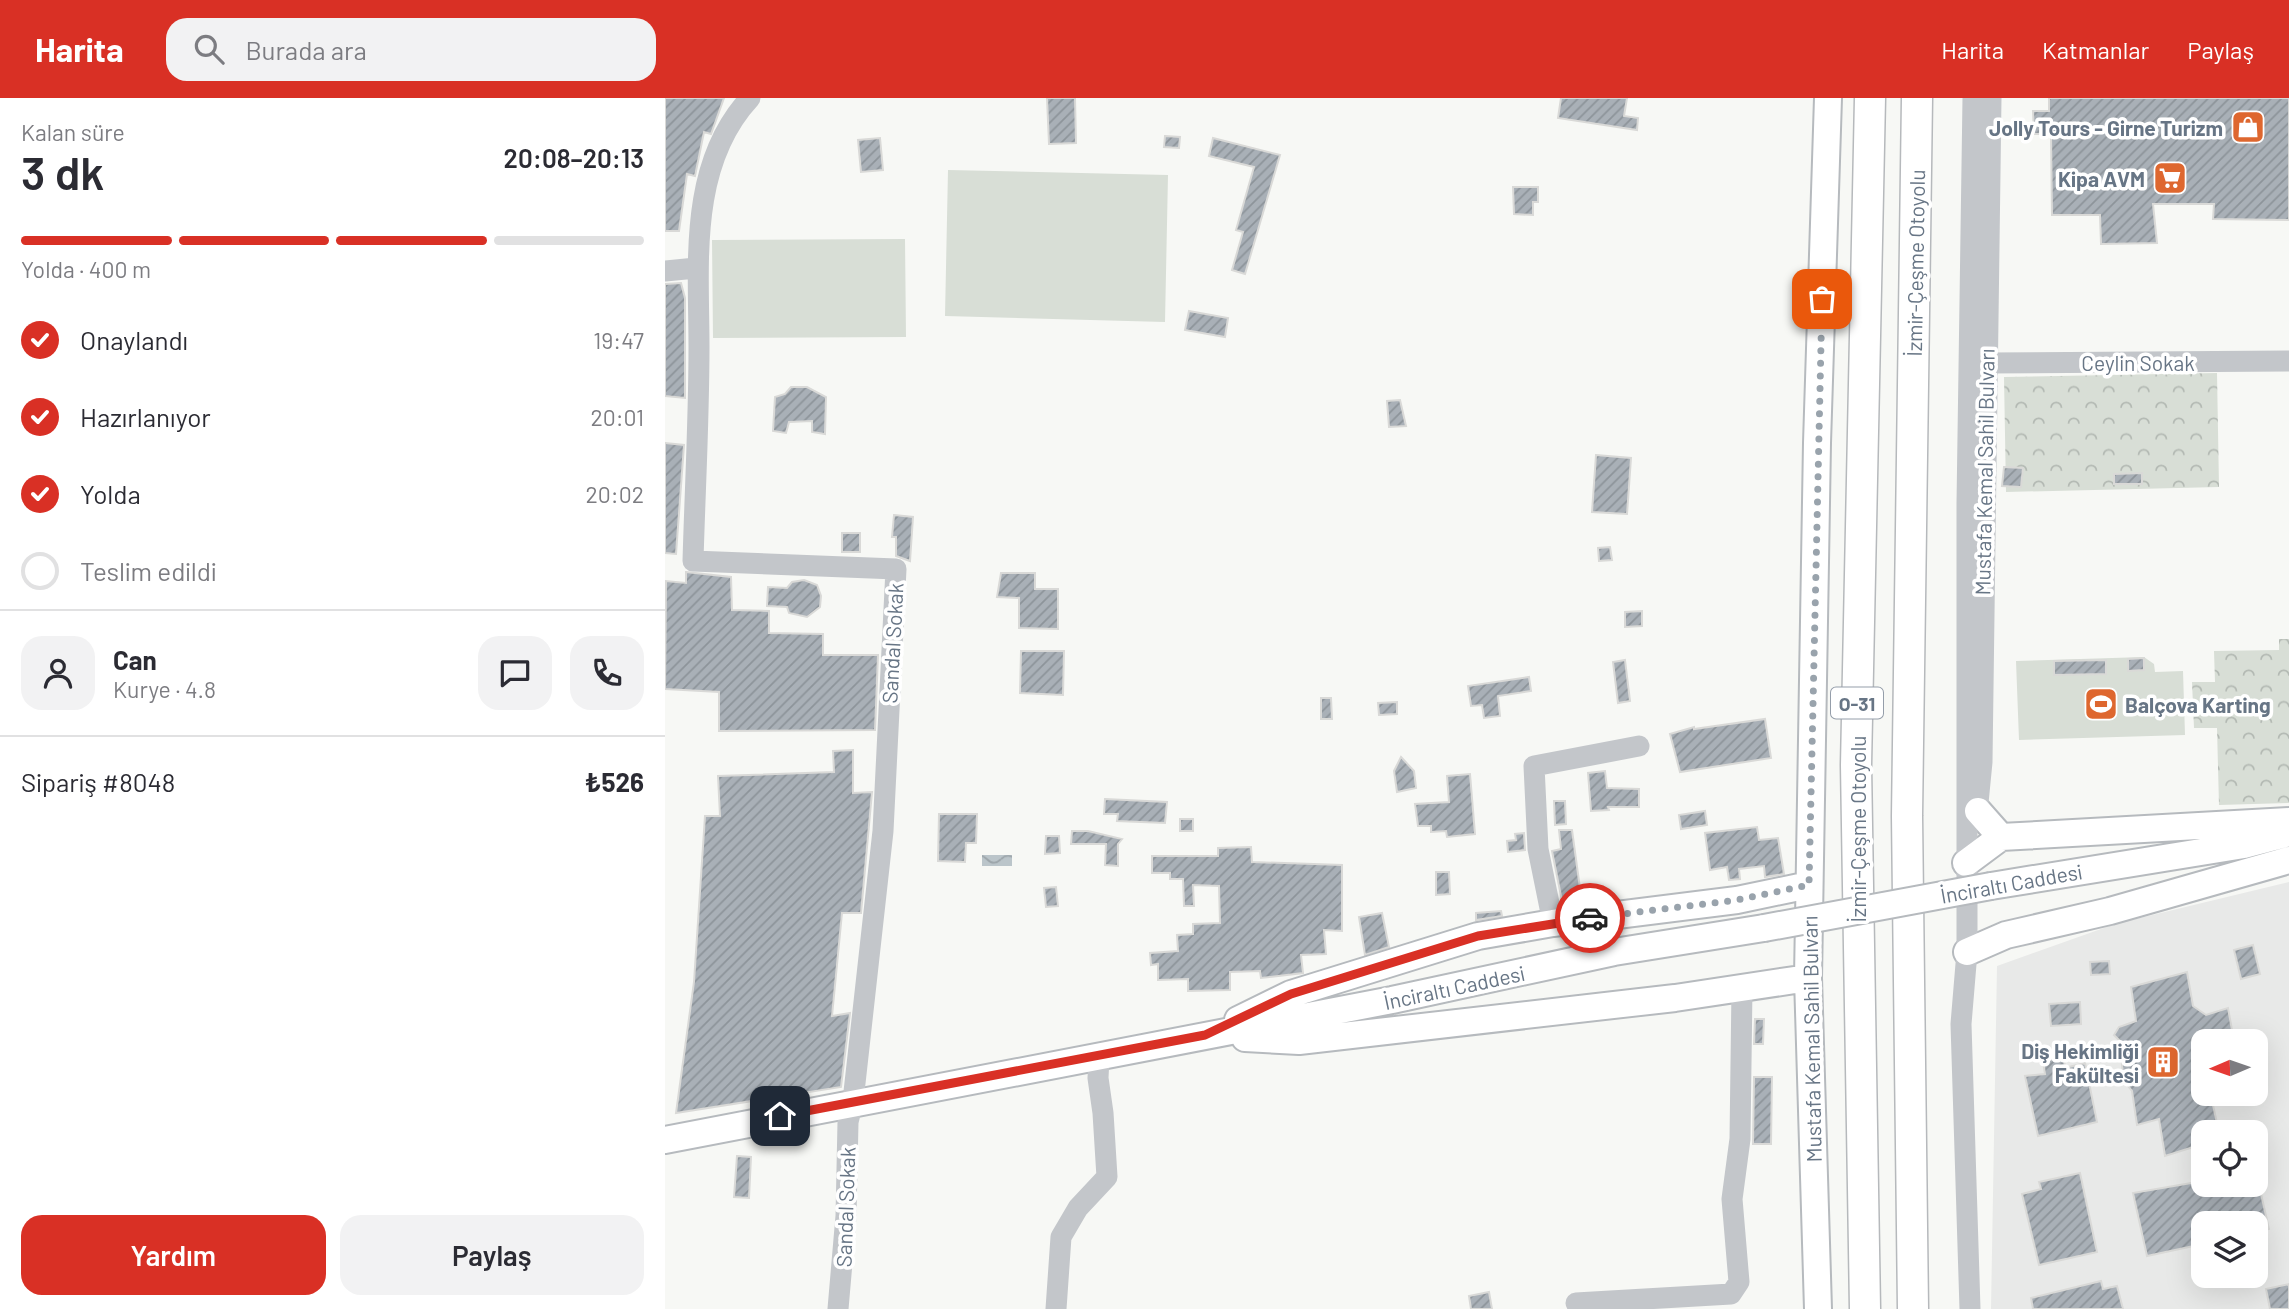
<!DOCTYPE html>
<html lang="tr">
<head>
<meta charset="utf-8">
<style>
  body { margin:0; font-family:Barlow,sans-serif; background:#f2f2f3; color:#2b2b33; height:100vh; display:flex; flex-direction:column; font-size:26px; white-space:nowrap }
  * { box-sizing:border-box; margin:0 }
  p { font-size:23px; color:#7c7c81 }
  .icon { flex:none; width:38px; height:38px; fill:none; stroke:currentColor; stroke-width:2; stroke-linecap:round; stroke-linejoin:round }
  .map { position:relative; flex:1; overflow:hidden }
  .drawer { display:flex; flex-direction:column; background:#fff; width:665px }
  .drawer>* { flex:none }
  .needle { width:46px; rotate:268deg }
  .controls { position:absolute; left:1526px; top:931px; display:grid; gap:14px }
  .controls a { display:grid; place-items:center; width:77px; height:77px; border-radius:14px; background:#fff; box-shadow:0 7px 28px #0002; font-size:35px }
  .pin { position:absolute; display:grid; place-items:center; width:60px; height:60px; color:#fff; margin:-30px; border-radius:14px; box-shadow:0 4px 10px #0006 }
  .courier { position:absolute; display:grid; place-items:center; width:70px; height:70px; margin:-35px; border:5px solid #d93025; border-radius:50%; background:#fff; color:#222; box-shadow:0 2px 9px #0007 }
  .head em { font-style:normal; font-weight:600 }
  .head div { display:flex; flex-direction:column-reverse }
  .head { display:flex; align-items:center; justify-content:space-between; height:119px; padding:0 21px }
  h1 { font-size:46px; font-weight:600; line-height:52px }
  .bar { display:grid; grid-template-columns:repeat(4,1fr); gap:10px 7px; align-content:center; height:84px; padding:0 21px }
  .bar i { height:9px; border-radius:5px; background:#e1e1e2 }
  .bar .on { background:#d93025 }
  .bar p { grid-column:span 4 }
  .line { display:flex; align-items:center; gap:18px; padding:0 21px; border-top:2px solid #e1e1e2 }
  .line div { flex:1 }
  .round { display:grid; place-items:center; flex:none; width:74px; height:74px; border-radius:21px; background:#f2f2f3 }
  ol { padding:0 21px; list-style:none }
  li { display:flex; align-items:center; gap:21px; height:77px }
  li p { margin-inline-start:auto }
  li .icon { padding:7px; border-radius:50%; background:#d93025; color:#fff; stroke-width:4 }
  li:last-child { color:#7c7c81 }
  li i { width:38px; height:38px; border:4px solid #e1e1e2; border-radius:50% }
  .action { display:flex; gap:14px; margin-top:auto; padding:14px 21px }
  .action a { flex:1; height:80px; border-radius:21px; background:#d93025; color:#fff; font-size:28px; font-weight:600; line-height:80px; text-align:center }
  .action a+a { background:#f2f2f3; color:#2b2b33 }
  header { display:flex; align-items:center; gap:42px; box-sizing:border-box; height:98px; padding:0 35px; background:#d93025; color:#fff }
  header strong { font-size:33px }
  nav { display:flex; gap:38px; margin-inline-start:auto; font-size:24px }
  .search { width:490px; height:63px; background:#f2f2f3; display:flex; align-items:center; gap:18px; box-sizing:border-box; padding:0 24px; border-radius:21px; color:#7c7c81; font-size:26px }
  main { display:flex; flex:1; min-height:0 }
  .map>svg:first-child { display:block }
  .built { fill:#e8e9e8; fill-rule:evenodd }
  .green { fill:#d8ded6 }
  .forest { fill:url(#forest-crowns) }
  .water { fill:url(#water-waves) }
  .building { fill:url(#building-hatch); stroke:#d9d9d7; stroke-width:2 }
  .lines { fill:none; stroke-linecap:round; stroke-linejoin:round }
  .major-casing { stroke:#b6babe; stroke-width:30 }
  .highway-casing { stroke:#b6b9bc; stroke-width:33 }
  .minor { stroke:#c3c6ca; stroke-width:21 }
  .major { stroke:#fff; stroke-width:26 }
  .highway { stroke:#fff; stroke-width:30 }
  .major-bridge-casing { stroke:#b6babe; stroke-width:30; stroke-linecap:butt }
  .major-bridge { stroke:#fff; stroke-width:26 }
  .done { stroke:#99a3ac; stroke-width:7; stroke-dasharray:0 12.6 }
  .route { stroke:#d93025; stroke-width:9 }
  .labels { text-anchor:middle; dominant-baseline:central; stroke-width:7; stroke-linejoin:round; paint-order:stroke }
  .shield { fill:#fff; stroke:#959eaa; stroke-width:2 }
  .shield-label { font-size:19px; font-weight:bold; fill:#677585 }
  .poi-label { font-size:21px; font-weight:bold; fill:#677585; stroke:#fff; text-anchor:end }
  .street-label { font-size:21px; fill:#677585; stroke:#fff }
</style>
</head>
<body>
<header>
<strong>Harita</strong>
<div class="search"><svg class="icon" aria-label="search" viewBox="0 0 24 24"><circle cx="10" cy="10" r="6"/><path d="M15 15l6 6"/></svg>Burada ara</div>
<nav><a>Harita</a><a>Katmanlar</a><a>Paylaş</a></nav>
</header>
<main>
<section class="drawer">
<div class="head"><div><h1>3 dk</h1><p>Kalan süre</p></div><em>20:08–20:13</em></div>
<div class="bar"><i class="on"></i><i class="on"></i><i class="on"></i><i></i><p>Yolda · 400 m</p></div>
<ol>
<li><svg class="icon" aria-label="check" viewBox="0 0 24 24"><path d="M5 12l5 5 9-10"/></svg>Onaylandı<p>19:47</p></li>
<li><svg class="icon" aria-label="check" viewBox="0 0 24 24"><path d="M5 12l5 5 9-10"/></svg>Hazırlanıyor<p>20:01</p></li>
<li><svg class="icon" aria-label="check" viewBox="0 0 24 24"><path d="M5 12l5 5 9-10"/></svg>Yolda<p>20:02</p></li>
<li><i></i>Teslim edildi</li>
</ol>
<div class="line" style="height:126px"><a class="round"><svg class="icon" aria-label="person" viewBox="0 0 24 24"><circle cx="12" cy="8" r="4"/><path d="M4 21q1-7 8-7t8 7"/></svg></a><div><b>Can</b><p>Kurye · 4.8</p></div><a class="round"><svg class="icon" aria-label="chat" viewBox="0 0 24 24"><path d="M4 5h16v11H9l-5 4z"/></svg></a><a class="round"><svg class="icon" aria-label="phone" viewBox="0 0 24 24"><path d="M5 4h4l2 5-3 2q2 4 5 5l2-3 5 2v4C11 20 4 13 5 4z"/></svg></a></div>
<div class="line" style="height:91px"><div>Sipariş #8048</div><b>₺526</b></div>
<div class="action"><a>Yardım</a><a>Paylaş</a></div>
</section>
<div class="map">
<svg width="1624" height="1211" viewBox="0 0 1624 1211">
  <defs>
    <pattern id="forest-crowns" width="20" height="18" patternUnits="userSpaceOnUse" patternTransform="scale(1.75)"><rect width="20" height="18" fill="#d8ded6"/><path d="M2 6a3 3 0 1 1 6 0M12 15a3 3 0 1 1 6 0" fill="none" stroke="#b3b9b3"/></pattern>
    <pattern id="water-waves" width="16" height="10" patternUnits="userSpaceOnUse" patternTransform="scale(1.75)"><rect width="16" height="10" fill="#bbc5ca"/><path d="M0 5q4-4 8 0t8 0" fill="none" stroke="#9ca5aa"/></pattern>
    <pattern id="building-hatch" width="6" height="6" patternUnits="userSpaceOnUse" patternTransform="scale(1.75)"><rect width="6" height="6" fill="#a9b0b7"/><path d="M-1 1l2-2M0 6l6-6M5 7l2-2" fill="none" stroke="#8d949a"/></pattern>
  </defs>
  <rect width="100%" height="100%" fill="#f7f8f5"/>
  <path class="built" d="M1624,784V1211H1326L1332,868L1450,826ZM1538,943H1591V996H1538ZM1538,1034H1591V1087H1538ZM1538,1125H1591V1178H1538Z"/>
  <path class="green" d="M283,72L503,77L500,224L280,218Z
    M240,141L241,239L48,240L47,142Z
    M1479,559L1489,566L1490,574L1518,573L1520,637L1354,642L1351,563Z"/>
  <path class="forest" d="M1552,275L1554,389L1341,394L1339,279Z
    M1614,541H1624V705L1554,707L1552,630H1529L1527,584H1550L1549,553L1614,552Z"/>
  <path class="water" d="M317,757H347V768H317Z"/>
  <path class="building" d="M0,0H59L46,36L39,34L30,78L22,76L14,133H0Z
    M382,0H410L411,45L384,46Z
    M896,0H962L959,18L973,20L972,32L893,20Z
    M1384,0H1624V122L1548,121L1549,106H1488L1492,145L1436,146L1435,117H1387L1386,36H1369L1368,13H1384Z
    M500,38L515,39L514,50L499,49Z
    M215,40L218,72L196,74L193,42Z
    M548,40L615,57L580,176L567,172L578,134L571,132L589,69L544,58Z
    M848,89H873V104H868V117L849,116Z
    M16,185L20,200V300L0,298V186Z
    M524,213L563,220L560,239L520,232Z
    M126,289H142L161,299L160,336L147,334V323L124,324L121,335L108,333L110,299L120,296Z
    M735,302L741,328L724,329L722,303Z
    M0,345L19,347L11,456L0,455Z
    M931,357L966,360L962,416L927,414Z
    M1339,369L1358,370L1356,389L1337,388Z
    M1477,375V386H1449V376Z
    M229,417L248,419L245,463L231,458V439H227Z
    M177,435H195V454H177Z
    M945,449L947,462L934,463L933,450Z
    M21,474L66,479L67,512L104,513V535L158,536V557H213L210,632L54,633V594L0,591L1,483L21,485Z
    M336,475H370V491H393V531L354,530V500L332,499Z
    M139,482L152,487L156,498L155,509L142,519L124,515L122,509L102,508L103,489L122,490L127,484Z
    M977,513V528L960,529V514Z
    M356,553H399L398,597L355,595Z
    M1479,560V572L1463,573V561Z
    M960,562L965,603L953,605L948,564Z
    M1441,562V576L1389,577V563Z
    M864,579L866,593L833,598L835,618L819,620L817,607L806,608L803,588Z
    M656,600H666L667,621H656Z
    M732,604V616L714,617L713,605Z
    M1100,621L1106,660L1015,674L1005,636L1029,629V631Z
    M188,652V695L207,694L196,815H177L167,918L185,915L176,989L11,1015L29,884L40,718H55L53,678L169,674L168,653Z
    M736,659L749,673L751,690L732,694L729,673Z
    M940,673L942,690L974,691V709H943L944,712L926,713L923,675Z
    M805,676L810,736L782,739L781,733L766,734V728H753L750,706L784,704L782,678Z
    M440,701L502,704L500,725L452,723L453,716H439Z
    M889,703H900L901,726L890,727Z
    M1040,713L1042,727L1016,731L1014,717Z
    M274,716H312L311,745H301L300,764L273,763Z
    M515,721H528V733H515Z
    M1092,729L1094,742L1113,740L1119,776L1100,779L1099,768L1074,771L1075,781L1064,782L1062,769L1045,772L1040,735Z
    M894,732H907L917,805L898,808L887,753L896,751Z
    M407,733H423L457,741L453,746V768L440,767L441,746H406Z
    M859,735L860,752L843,754L842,743L851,742L850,736Z
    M381,738H394L395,755L380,756Z
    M586,749L587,764L677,767V833L659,832L661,856L636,857L638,875L596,880L595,873L565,874V892L523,893V881L493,882V866L486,867L485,855L513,853L512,837L528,836V826L555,825L554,788L528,787L529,808H519L518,781H505V775H487V758H553V750Z
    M771,774H784L785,796L771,797Z
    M391,789L393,808L381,809L379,790Z
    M836,813L837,818L811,822V815Z
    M717,815L724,849L700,857L694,819Z
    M1588,847L1595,876L1576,881L1569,852Z
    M1444,863L1445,876L1426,877L1425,864Z
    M1522,874L1528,908L1541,917L1563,910L1569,943H1538V996H1557L1556,1006L1548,1007L1554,1034H1538V1046L1500,1058L1494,1021L1472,1027L1467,993L1459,983L1457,967L1460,961L1455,943L1449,937L1454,929L1471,923L1466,889Z
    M1415,904L1416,926L1386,928L1384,906Z
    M1090,921H1099L1098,946H1089Z
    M1399,959L1400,970L1420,965L1432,1024L1373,1038L1360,978L1380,976L1378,963Z
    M1089,979H1107L1106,1046H1088Z
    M72,1058L86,1059L84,1100L69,1099Z
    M1415,1075L1432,1154L1374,1167L1357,1096L1376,1091L1374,1084Z
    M1538,1083V1087H1594L1604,1131L1591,1134V1125H1538V1146L1482,1158L1468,1095Z
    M1436,1183L1438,1191L1452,1188L1458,1211H1368L1366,1200Z
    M1624,1186V1211H1605L1601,1191Z
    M824,1194L827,1211H806L804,1198Z"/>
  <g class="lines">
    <defs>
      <path id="major" d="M1313,713L1336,739
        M1301,765L1336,739L1624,723
        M1326,788L1579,747L1624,735
        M1302,854L1341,837L1445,813L1624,762
        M573,922L626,896L813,838L888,825L1072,802L1144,787
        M580,940L634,943L1010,900L1143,880
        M0,1042L727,902L949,854L1099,830
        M1153,1211L1143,880L1152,345L1163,0"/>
      <path id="highway" d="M1200,1211L1191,667L1205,0
        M1248,1211L1242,718L1252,0"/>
    </defs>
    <use href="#major" class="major-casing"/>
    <use href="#highway" class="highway-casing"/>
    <path class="minor" d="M85,0C23,67 34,165 34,249C34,321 30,392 28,463L231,471L218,733L188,1003L183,1024L181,1118L173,1211
      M0,173L31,170
      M1321,265L1624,263
      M1312,715L1317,664L1326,0
      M888,825L873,751L869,668L974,648
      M911,1205L1066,1196L1074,1184L1067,1101L1075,1041L1077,890
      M391,1211L396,1139L413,1110L442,1079L438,1015L433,980L434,960
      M1305,1211L1296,926L1302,854V405L1308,0"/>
    <use href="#major" class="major"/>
    <use href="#highway" class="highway"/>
    <defs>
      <path id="major-bridge" d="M1099,830L1326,788"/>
    </defs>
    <use href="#major-bridge" class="major-bridge-casing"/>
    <use href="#major-bridge" class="major-bridge"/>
  </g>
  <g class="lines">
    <path class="done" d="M925,820L1072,802L1144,787L1157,201"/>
    <path class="route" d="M115,1018L540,937L626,896L813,838L925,820"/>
  </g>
  <defs>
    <symbol id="shop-square" viewBox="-11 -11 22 22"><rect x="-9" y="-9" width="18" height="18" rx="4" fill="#de672f" stroke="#fff"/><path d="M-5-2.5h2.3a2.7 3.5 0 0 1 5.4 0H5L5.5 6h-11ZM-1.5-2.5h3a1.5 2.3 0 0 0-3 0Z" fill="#fff"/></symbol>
    <symbol id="supermarket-square" viewBox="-11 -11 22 22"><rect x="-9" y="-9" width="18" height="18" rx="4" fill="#de672f" stroke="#fff"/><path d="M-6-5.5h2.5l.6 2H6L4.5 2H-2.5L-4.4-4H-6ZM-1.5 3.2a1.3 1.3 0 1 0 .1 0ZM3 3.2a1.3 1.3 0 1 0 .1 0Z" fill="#fff"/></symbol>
    <symbol id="stadium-square" viewBox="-11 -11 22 22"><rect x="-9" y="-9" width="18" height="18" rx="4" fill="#de672f" stroke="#fff"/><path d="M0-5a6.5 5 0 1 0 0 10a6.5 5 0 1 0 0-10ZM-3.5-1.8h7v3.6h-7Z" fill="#fff"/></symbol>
    <symbol id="building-square" viewBox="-11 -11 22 22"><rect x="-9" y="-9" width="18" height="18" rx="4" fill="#de672f" stroke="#fff"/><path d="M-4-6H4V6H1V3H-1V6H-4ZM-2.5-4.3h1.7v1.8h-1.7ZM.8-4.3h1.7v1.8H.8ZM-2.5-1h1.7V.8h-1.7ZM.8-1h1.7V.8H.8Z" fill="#fff"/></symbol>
  </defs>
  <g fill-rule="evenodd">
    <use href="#shop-square" x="1564" y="10" width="38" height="38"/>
    <use href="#supermarket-square" x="1486" y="61" width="38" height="38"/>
    <use href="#stadium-square" x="1417" y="587" width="38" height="38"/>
    <use href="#building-square" x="1479" y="945" width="38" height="38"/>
  </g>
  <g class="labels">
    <rect class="shield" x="1166" y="589.5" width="52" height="31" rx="5"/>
    <g class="shield-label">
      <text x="1192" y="605">O-31</text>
    </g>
    <g class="poi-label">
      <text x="1558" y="29">Jolly Tours - Girne Turizm</text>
      <text x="1480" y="80">Kipa AVM</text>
      <text x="1460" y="606" text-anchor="start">Balçova Karting</text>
      <text x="1474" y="952">Diş Hekimliği<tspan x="1474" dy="24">Fakültesi</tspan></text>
    </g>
    <g class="street-label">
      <text transform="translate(1250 165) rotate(-89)">İzmir-Çeşme Otoyolu</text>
      <text x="1473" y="264">Ceylin Sokak</text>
      <text transform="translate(1319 374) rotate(-89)">Mustafa Kemal Sahil Bulvarı</text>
      <text transform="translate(227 545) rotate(-87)">Sandal Sokak</text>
      <text transform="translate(1192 731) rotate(-90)">İzmir-Çeşme Otoyolu</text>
      <text transform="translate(1346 785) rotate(-10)">İnciraltı Caddesi</text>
      <text transform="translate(789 889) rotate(-12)">İnciraltı Caddesi</text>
      <text transform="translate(1146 941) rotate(-91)">Mustafa Kemal Sahil Bulvarı</text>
      <text transform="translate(180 1109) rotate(-88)">Sandal Sokak</text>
    </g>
  </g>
</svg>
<div class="controls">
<a><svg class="needle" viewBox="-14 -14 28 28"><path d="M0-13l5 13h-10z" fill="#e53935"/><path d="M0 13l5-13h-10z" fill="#7c7c81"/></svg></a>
<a><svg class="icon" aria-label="locate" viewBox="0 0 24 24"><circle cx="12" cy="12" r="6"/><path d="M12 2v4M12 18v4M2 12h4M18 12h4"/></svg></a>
<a><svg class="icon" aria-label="layers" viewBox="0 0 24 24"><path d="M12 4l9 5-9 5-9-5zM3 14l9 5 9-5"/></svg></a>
</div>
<div class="pin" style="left:1157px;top:201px;background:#ea580c"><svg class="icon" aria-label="bag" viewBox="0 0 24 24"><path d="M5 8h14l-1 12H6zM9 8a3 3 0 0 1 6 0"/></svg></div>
<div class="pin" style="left:115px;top:1018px;background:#1f2937"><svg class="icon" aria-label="home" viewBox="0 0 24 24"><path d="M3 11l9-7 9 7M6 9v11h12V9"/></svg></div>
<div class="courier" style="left:925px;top:820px"><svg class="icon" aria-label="car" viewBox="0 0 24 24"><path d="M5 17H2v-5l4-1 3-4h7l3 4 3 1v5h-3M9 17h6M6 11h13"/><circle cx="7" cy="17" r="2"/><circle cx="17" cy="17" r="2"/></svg></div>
</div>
</main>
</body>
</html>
